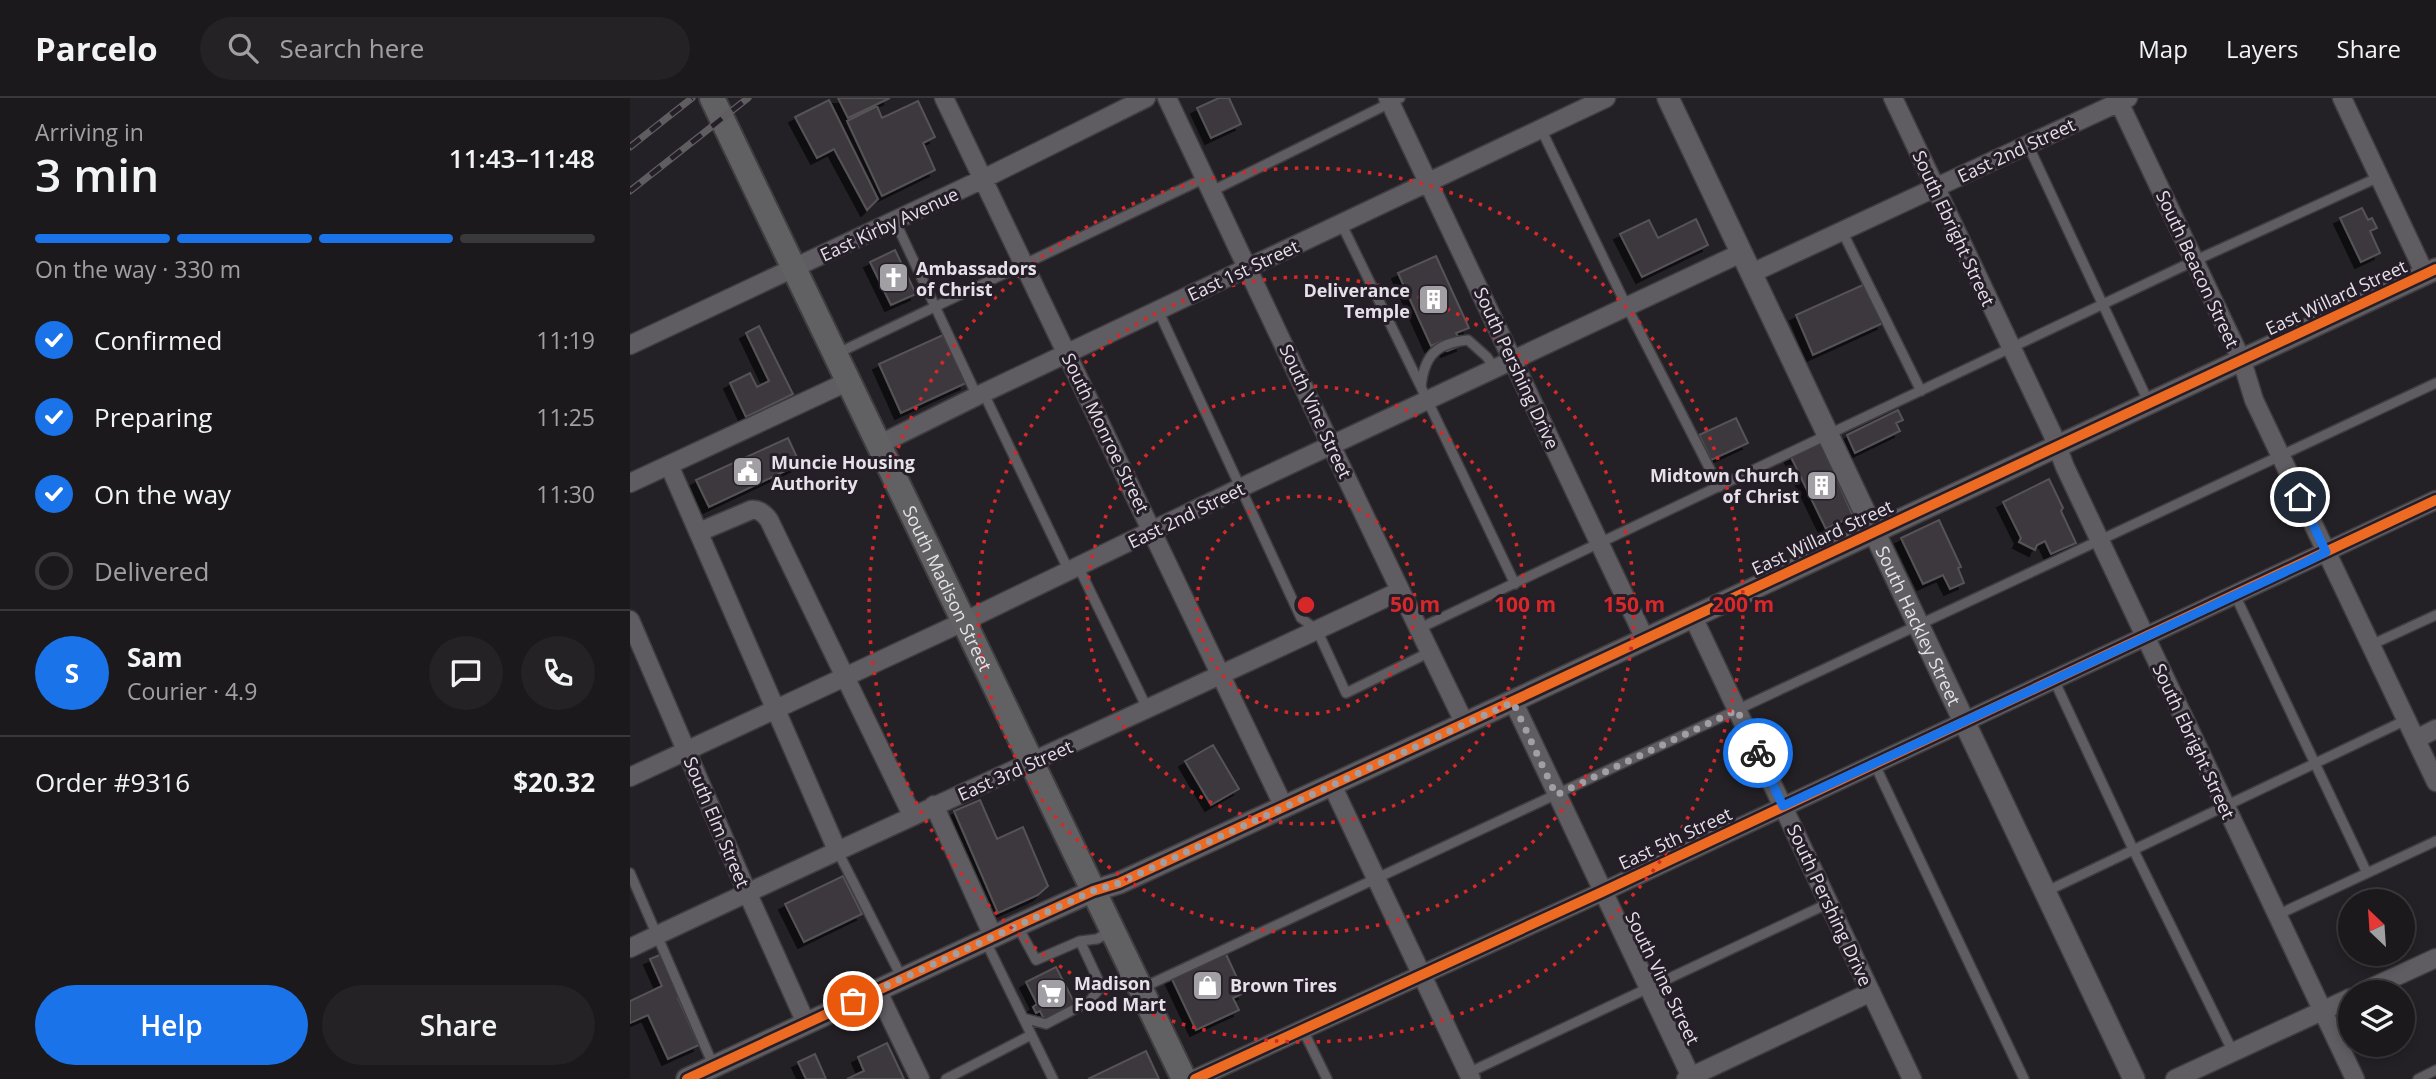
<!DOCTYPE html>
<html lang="en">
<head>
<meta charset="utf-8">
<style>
  body { margin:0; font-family:"Open Sans",sans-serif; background:#242225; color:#f1f3f6; height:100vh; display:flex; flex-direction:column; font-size:26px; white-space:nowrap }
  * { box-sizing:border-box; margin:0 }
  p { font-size:23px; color:#a0a0a3 }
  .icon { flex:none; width:38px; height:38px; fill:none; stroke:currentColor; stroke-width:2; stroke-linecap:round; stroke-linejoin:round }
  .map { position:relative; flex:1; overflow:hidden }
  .sheet { display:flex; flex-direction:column; background:#1b191c; width:630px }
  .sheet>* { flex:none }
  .needle { width:46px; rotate:335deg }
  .controls { position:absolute; left:1708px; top:791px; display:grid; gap:14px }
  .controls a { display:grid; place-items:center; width:77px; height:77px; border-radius:50%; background:#1b191c; box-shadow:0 4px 10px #0003,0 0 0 2px #39383b; font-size:35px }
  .pin { position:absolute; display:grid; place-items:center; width:60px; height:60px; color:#fff; margin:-30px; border:4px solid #fff; border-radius:50%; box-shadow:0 2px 7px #0007 }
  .courier { position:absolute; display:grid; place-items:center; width:70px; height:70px; margin:-35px; border:5px solid #1a73e8; border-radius:50%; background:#fff; color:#222; box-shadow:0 2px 9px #0007 }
  .overview em { font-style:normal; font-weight:600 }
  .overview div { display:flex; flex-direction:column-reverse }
  .overview { display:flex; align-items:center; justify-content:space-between; height:119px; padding:0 35px }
  h1 { font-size:46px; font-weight:600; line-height:52px }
  .bar { display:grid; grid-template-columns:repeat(4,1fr); gap:10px 7px; align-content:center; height:84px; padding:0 35px }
  .bar i { height:9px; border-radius:5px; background:#39383b }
  .bar .active { background:#1a73e8 }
  .bar p { grid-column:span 4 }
  .line { display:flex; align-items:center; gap:18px; padding:0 35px; border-top:2px solid #39383b }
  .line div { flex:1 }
  .round { display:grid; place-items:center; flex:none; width:74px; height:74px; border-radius:37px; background:#242225 }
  ol { padding:0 35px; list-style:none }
  li { display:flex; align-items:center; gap:21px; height:77px }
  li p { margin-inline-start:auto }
  li .icon { padding:7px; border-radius:50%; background:#1a73e8; color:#fff; stroke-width:4 }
  li:last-child { color:#a0a0a3 }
  li i { width:38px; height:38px; border:4px solid #39383b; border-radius:50% }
  .button { display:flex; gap:14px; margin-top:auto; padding:14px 35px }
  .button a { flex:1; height:80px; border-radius:42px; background:#1a73e8; color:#fff; font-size:28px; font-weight:600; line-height:80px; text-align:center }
  .button a+a { background:#242225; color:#f1f3f6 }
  header { display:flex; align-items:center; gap:42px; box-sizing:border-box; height:98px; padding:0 35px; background:#1b191c; border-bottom:2px solid #39383b }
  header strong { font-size:33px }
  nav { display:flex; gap:38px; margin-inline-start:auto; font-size:24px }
  .search { width:490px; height:63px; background:#242225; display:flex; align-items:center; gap:18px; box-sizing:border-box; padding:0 24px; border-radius:38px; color:#a0a0a3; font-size:26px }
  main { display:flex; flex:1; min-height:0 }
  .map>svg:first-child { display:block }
  .building { fill:#3c393d; stroke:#565256; stroke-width:2; filter:url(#shadow) }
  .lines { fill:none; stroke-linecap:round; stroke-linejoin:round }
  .service-casing { stroke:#3f3d40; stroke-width:12 }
  .minor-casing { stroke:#3f3d40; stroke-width:21 }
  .tertiary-casing { stroke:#3f3d40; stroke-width:24 }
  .secondary-casing { stroke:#3f3d40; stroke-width:28 }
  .service { stroke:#5f5d61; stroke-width:9 }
  .minor { stroke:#5f5d61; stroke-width:18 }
  .tertiary { stroke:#5f5d61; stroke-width:21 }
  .secondary { stroke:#616163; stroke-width:24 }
  .rail-casing { stroke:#605d61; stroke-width:7 }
  .rail { stroke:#251e29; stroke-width:4.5; stroke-dasharray:13; stroke-linecap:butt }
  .cycleway-casing { stroke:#251e29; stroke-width:15 }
  .cycleway { stroke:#ed6a23; stroke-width:10 }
  .done { stroke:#a19ea4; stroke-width:7; stroke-dasharray:0 12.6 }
  .route { stroke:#1a73e8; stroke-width:9 }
  .ring { fill:none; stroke:#d62828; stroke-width:3.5; stroke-dasharray:3.5 7 }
  .labels { text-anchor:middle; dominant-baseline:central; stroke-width:6; stroke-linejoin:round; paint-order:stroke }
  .street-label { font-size:18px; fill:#e5e1e8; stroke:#251e29 }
  .poi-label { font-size:18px; font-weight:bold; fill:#e5e1e8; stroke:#251e29; text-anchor:start }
  .centre { fill:#d62828; stroke:#251e29; stroke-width:3.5 }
  .ring-label { font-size:21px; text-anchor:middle; font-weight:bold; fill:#d62828; stroke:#251e29; stroke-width:6; stroke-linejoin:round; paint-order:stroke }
</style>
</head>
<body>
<header>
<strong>Parcelo</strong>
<div class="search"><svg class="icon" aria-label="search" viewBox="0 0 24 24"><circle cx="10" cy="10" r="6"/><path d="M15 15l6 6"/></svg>Search here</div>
<nav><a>Map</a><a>Layers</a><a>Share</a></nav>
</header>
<main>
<section class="sheet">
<div class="overview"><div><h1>3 min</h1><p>Arriving in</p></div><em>11:43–11:48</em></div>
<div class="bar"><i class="active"></i><i class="active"></i><i class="active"></i><i></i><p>On the way · 330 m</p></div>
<ol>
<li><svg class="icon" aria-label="check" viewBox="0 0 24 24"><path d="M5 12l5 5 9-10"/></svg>Confirmed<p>11:19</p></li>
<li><svg class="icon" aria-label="check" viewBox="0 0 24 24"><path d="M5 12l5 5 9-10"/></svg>Preparing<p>11:25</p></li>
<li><svg class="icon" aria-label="check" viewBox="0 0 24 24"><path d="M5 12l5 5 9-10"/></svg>On the way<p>11:30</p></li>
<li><i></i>Delivered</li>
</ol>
<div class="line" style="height:126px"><b class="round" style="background:#1a73e8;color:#fff">S</b><div><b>Sam</b><p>Courier · 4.9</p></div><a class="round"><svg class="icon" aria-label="chat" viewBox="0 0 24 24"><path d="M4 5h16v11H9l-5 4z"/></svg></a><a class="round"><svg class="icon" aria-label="phone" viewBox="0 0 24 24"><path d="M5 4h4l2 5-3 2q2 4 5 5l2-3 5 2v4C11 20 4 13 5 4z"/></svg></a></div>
<div class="line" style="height:91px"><div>Order #9316</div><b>$20.32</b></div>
<div class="button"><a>Help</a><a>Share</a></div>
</section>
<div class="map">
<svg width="1806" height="981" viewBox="0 0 1806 981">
  <defs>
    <filter id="shadow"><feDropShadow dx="-6" dy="6" stdDeviation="0" flood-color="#0009"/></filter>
  </defs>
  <rect width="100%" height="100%" fill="#242126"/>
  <path class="building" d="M208,0H260L218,20Z
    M589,0H599L611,26L581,40L567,10Z
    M199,2L248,101L237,112L204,51L187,60L165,19Z
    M288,3L305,39L293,45L305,72L252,98L217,23L247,8L252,20Z
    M1732,110L1738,122L1742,120L1747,130L1740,133L1750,155L1731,164L1710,120Z
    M1066,121L1078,147L1012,179L990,136L1019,122L1028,140Z
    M265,152L286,196L261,207L240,164Z
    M806,158L839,230L826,235L832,247L817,253L812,243L801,248L768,175Z
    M1235,186L1253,225L1183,257L1166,217Z
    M129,228L163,296L116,319L100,285L120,275L127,289L139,283L116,235Z
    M313,237L336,285L271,315L249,266Z
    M1268,312L1273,322L1266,325L1270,333L1225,355L1217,337Z
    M1106,320L1118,345L1081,362L1069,337Z
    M158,340L170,366L79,409L66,382Z
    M1189,341L1223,418L1196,431L1159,355Z
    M1419,381L1433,410L1431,413L1446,445L1421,456L1415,443L1407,447L1405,452L1389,444L1391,440L1373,404Z
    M1309,422L1331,469L1328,470L1334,485L1320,491L1313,477L1293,486L1271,440Z
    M583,647L609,691L581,707L555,663Z
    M350,702L367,741L393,729L418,788L408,797L368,815L324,713Z
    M213,778L232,816L174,844L155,806Z
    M595,854L614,895L603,900L609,912L566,932L541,879Z
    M32,856L51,898L48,900L69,947L38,961L18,917L0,925V903L32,888L20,861Z
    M426,869L446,908L415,923L410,913L406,915L403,909L407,906L396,884Z
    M257,945L274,981H217L234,973L228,959Z
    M516,953L529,981H458Z
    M185,956L196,981H176L168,964Z"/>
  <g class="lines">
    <defs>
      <path id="service" d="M911,31L997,209L1089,389
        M1398,47L1519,305
        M582,93L770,0
        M265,123L347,298
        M711,125L790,287
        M1212,133L1291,293
        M528,212L671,520L687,532L716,595L800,554
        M208,255L575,80
        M865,271L857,259L838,242C806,245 794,258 791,289L885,486
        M354,296L439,473
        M448,468L518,612
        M1605,497L1737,775
        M788,531L1564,163L1749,79
        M1741,547L1806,517
        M1424,582L1503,751L1603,954
        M1244,665L1394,981
        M207,752L272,880
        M0,775L84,969
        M1415,794L1776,622
        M1647,817L1806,743
        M388,829L406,862L450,843L471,888L501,876
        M450,843L467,841L481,833
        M356,844L423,981
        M512,890L1806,285
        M393,920L416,926L460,903L471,888
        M672,930L697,981
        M838,975L1199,805
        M316,981L401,937
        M1788,981L1806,972"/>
      <path id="minor" d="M314,0L654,709
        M537,0C636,209 733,418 835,626
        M758,0L1015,541
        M1263,0L1422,335L1435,369L1725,981
        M1487,0L1612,263L1624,302L1806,684
        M1712,0L1795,176
        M1122,175L1498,0
        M0,247L353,81L516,0
        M250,346L347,298L976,0
        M39,367L207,752
        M0,385L219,283
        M69,434L121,412C129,411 134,415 139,422L282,717
        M1063,519L1282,981
        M0,522L117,794L176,925
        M883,603L1062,981
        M1786,641L1806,631
        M0,679L335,523L610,390L1111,155
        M702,687L841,981
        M304,707L363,838
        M0,850C255,729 514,614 770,493
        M247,892L290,981
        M1732,894L1806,860
        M565,981L972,794L1806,402
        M1056,981L1241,894
        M1545,981L1720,900"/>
      <g id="tertiary">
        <path id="s1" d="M1038,0L1504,981"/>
        <path d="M57,981L388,827L463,793L489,785L883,603L1806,171"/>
      </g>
      <g id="secondary">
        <path id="s2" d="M82,0L554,981"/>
      </g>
    </defs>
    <use href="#service" class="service-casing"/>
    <use href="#minor" class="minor-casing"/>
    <use href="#tertiary" class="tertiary-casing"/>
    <use href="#secondary" class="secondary-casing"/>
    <use href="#service" class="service"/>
    <use href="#minor" class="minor"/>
    <use href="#tertiary" class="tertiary"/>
    <use href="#secondary" class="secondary"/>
    <defs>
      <path id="rail" d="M0,49L62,0
        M0,93L118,0"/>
    </defs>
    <use href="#rail" class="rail-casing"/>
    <use href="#rail" class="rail"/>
    <defs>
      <path id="cycleway" d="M57,981L388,827L463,793L489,785L883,603L1806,171
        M565,981L972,794L1806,402"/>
    </defs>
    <use href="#cycleway" class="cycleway-casing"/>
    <use href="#cycleway" class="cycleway"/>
  </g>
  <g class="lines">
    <path class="done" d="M223,903L463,793L489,785L883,604L926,697L1107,612L1128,655"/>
    <path class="route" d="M1128,655L1153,708L1674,465L1696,454L1670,399"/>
  </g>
  <g class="ring">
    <circle cx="676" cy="507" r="109"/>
    <circle cx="676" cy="507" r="219"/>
    <circle cx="676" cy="507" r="328"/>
    <circle cx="676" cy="507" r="437"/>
  </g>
  <defs>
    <symbol id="church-square" viewBox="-11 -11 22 22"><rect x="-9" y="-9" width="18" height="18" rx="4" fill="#a19ea4" stroke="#251e29"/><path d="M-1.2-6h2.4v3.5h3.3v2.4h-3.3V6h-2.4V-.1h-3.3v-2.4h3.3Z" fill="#fff"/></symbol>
    <symbol id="building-square" viewBox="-11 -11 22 22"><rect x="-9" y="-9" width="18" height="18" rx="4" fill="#a19ea4" stroke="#251e29"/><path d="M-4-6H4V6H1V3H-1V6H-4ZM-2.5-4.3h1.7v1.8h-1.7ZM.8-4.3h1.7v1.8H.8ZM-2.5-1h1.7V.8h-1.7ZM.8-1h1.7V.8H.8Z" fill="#fff"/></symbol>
    <symbol id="civic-square" viewBox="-11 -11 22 22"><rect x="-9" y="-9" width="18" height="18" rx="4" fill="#a19ea4" stroke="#251e29"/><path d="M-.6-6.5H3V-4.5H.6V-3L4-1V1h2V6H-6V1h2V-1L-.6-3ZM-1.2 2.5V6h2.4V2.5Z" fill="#fff"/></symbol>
    <symbol id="shop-square" viewBox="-11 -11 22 22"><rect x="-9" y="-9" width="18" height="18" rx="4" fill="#a19ea4" stroke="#251e29"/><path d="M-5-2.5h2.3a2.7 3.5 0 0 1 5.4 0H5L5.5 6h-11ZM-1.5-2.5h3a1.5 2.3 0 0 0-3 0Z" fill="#fff"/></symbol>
    <symbol id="supermarket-square" viewBox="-11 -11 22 22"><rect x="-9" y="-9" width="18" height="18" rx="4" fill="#a19ea4" stroke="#251e29"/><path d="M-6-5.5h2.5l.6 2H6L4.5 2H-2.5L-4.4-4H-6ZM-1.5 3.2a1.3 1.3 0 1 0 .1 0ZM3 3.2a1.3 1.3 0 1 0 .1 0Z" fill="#fff"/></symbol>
  </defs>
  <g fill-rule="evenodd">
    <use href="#church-square" x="246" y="162" width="35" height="35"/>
    <use href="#building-square" x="786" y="184" width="35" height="35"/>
    <use href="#civic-square" x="100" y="356" width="35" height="35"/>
    <use href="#building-square" x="1174" y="370" width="35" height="35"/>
    <use href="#shop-square" x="560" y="870" width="35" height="35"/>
    <use href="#supermarket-square" x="404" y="878" width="35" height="35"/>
  </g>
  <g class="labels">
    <g class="street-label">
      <text transform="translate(1386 52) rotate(-25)">East 2nd Street</text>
      <text transform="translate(259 126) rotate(-25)">East Kirby Avenue</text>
      <text transform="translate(1324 130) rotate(65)">South Ebright Street</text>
      <text transform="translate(1568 171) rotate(65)">South Beacon Street</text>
      <text transform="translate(613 172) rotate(-25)">East 1st Street</text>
      <text transform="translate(1706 199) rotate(-25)">East Willard Street</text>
      <text transform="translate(887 270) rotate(65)">South Pershing Drive</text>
      <text transform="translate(686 313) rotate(65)">South Vine Street</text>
      <text transform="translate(476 335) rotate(64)">South Monroe Street</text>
      <text transform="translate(556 417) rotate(-26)">East 2nd Street</text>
      <text transform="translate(1192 439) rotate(-25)">East Willard Street</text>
      <text stroke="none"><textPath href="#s2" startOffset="544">South Madison Street</textPath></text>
      <text stroke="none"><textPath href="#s1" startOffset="584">South Hackley Street</textPath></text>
      <text transform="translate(1564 643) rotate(65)">South Ebright Street</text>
      <text transform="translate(385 672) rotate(-24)">East 3rd Street</text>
      <text transform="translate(87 724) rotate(67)">South Elm Street</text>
      <text transform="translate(1045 740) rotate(-25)">East 5th Street</text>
      <text transform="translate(1200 807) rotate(65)">South Pershing Drive</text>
      <text transform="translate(1033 880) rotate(64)">South Vine Street</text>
    </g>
    <g class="poi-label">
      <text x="286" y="170">Ambassadors<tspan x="286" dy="21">of Christ</tspan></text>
      <text x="780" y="192" text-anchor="end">Deliverance<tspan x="780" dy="21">Temple</tspan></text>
      <text x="141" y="364">Muncie Housing<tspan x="141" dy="21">Authority</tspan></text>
      <text x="1169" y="377" text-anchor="end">Midtown Church<tspan x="1169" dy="21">of Christ</tspan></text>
      <text x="444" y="885">Madison<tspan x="444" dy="21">Food Mart</tspan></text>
      <text x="600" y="887">Brown Tires</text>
    </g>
  </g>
  <circle cx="676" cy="507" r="10" class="centre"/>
  <g class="ring-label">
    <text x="785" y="514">50 m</text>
    <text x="895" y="514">100 m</text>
    <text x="1004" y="514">150 m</text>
    <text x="1113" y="514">200 m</text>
  </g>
</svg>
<div class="controls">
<a><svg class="needle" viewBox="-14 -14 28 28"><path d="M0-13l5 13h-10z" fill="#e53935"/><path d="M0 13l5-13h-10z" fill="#a0a0a3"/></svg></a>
<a><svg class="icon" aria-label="layers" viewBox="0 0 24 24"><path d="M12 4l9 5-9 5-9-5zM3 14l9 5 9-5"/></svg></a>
</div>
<div class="pin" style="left:223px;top:903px;background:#ea580c"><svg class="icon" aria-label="bag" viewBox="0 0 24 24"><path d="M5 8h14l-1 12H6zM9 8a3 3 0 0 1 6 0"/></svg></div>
<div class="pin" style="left:1670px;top:399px;background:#1f2937"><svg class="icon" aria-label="home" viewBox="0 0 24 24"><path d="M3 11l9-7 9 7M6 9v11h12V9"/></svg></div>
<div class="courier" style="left:1128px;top:655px"><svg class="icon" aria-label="bike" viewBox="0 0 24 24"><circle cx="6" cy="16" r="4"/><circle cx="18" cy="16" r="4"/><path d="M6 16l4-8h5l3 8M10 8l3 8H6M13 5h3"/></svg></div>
</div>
</main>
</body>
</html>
